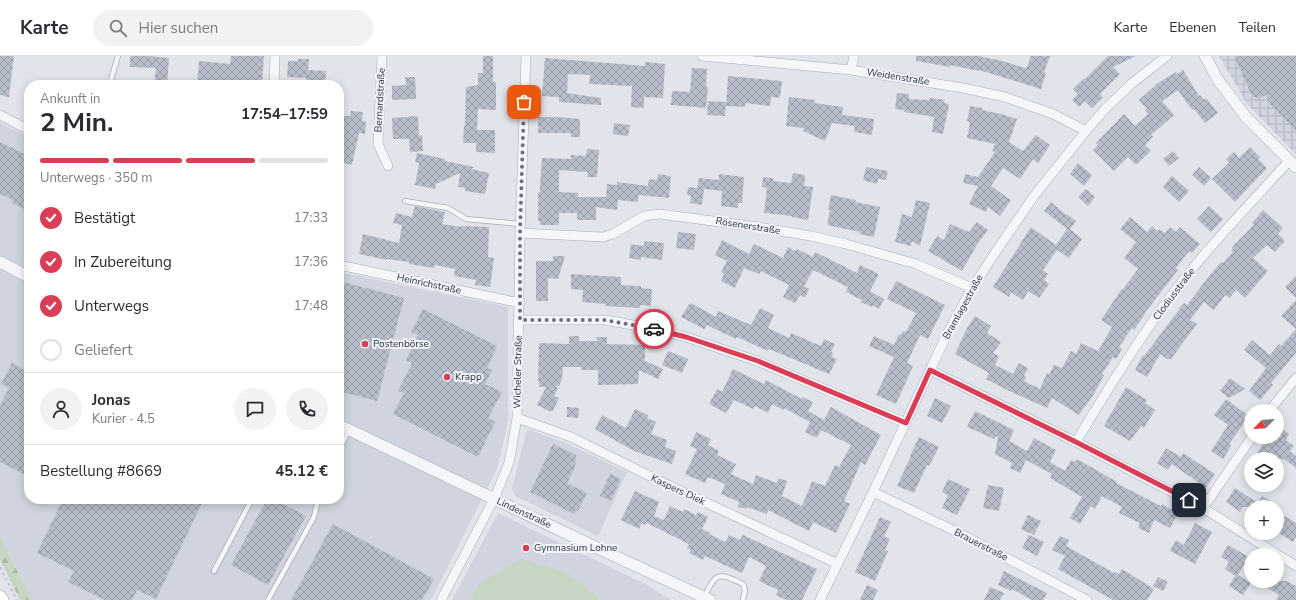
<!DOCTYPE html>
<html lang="de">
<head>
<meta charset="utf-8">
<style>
  body { margin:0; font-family:"Nunito Sans",sans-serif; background:#f2f2f3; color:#2b2b33; height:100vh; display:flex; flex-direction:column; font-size:15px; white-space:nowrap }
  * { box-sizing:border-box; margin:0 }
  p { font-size:13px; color:#7c7c81 }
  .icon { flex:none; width:22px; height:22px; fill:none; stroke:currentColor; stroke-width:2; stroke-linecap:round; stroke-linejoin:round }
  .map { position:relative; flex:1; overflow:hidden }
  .sheet { position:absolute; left:24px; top:24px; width:320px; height:424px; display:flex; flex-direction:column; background:#fff; border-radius:16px; box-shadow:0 2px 10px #0003 }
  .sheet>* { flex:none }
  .needle { width:26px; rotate:246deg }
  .fabs { position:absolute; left:1244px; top:348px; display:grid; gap:8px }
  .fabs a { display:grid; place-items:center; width:40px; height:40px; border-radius:50%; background:#fff; box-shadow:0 2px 10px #0003; font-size:20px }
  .pin { position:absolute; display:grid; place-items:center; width:34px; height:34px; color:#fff; margin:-17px; border-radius:8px; box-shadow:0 2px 6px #0006 }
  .courier { position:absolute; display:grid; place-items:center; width:40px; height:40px; margin:-20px; border:3px solid #db3c56; border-radius:50%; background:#fff; color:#222; box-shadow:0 1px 5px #0007 }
  .overview em { font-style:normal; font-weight:700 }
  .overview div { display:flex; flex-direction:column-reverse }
  .overview { display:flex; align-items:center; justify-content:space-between; height:68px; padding:0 16px }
  h1 { font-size:26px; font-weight:700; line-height:30px }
  .bar { display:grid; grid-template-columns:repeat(4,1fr); gap:6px 4px; align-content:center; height:48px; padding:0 16px }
  .bar i { height:5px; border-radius:3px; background:#e1e1e2 }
  .bar .selected { background:#db3c56 }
  .bar p { grid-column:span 4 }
  .line { display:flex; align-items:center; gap:10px; padding:0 16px; border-top:1px solid #e1e1e2 }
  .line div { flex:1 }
  .round { display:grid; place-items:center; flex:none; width:42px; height:42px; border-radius:21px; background:#f2f2f3 }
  ol { padding:0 16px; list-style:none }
  li { display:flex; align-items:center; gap:12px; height:44px }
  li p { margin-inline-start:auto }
  li .icon { padding:4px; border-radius:50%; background:#db3c56; color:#fff; stroke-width:4 }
  li:last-child { color:#7c7c81 }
  li i { width:22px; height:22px; border:2px solid #e1e1e2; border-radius:50% }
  header { display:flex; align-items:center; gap:24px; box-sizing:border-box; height:56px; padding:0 20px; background:#fff; border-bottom:1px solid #e1e1e2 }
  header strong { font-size:19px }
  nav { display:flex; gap:22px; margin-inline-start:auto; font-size:14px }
  .search { width:280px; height:36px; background:#f2f2f3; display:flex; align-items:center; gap:10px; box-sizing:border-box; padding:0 14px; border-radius:22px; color:#7c7c81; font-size:15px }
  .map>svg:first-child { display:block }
  .built { fill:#cfd4de }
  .industrial { fill:url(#industrial-grid) }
  .forest { fill:url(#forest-firs) }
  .park { fill:#c7d6c2 }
  .building { fill:url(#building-cross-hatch) }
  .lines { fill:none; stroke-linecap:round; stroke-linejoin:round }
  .service-casing { stroke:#a6acb6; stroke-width:6 }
  .minor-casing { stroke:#a6acb6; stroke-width:10 }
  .tertiary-casing { stroke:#a6acb6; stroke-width:12 }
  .secondary-casing { stroke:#a6acb6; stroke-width:14 }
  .path { stroke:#c0c3ca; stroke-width:2; stroke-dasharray:3 3; stroke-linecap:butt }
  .service { stroke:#f5f6f9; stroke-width:4.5 }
  .minor { stroke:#f5f6f9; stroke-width:9 }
  .tertiary { stroke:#f5f6f9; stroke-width:11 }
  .secondary { stroke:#fff; stroke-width:13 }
  .done { stroke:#69717f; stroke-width:4; stroke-dasharray:0 7.2 }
  .route { stroke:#db3c56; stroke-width:5 }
  .poi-dot { fill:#db3c56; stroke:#f1f4f8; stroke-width:1.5 }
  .labels { text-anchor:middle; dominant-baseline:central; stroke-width:4; stroke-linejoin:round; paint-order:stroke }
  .street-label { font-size:10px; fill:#283345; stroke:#f1f4f8 }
  .poi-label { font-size:10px; fill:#283345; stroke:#f1f4f8; text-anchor:start }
</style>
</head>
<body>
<header>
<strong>Karte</strong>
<div class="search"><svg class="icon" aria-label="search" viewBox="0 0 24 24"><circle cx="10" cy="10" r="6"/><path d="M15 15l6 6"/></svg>Hier suchen</div>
<nav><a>Karte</a><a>Ebenen</a><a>Teilen</a></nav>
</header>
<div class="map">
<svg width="1296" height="544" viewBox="0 0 1296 544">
  <defs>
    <pattern id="industrial-grid" width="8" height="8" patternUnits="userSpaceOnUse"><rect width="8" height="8" fill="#cfd4de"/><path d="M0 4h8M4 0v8" fill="none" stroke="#b2b6c0"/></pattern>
    <pattern id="forest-firs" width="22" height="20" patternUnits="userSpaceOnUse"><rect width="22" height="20" fill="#c7d6c2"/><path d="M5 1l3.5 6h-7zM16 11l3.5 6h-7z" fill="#abb8a8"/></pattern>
    <pattern id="building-cross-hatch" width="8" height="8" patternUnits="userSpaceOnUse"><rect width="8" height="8" fill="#b8bfca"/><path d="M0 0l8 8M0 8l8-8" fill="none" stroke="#969ca6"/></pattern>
  </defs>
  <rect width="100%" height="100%" fill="#e1e5eb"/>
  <path class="built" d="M0,67L29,81V443H339V216L508,251V366L497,413L431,544H32L0,481Z
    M527,373L566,387L627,416L598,480L515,440L512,432Z
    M498,457L645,528L671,544H452Z"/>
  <path class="industrial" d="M1219,0H1296V98L1247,48Z"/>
  <path class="forest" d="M0,481L32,544H20L0,504Z"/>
  <path class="park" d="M522,503L569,518L602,544H471L480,527Z"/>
  <path class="building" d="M0,0H14L9,41L0,39Z
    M130,0H148L169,2L167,29H154L156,12L130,11Z
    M231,0H264L262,29H197L199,5L230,8Z
    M483,0H493V26H496V54L478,53L477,74H495V97L476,96V87H463L464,69L465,70L466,31L478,29V17H483Z
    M916,0H978L1002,5L1025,12L1027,11L1031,0H1050L1044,16L1046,17L1041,33L979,14V15L950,9V11L916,5Z
    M1108,0H1136L1113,11L1120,18L1100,38L1103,41L1092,52L1085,45L1079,51L1072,44L1078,38L1073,33L1084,22L1085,23Z
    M1234,0H1296V75L1270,48L1267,39L1258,42L1252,40Z
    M545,2L645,10V6L665,8L663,42L644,41V52L631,51L632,30L589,28L590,19L568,18L567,37L601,42V49L559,46V41L542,40Z
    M298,3H309L308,14L326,15L325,29L306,28V22L287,21L288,5H298Z
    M692,12L707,13L706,30L708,31L706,52L671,49L672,35L690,36Z
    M1183,14L1199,40L1200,39L1204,44L1206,42L1218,57L1205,67L1194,53L1192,54L1178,34L1162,45L1174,59L1151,79L1153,81L1145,89L1151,95L1136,109L1128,101L1114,115L1093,94L1098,89L1096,87L1124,58L1135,70L1148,58L1145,55L1147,53L1139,44L1158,27L1176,16L1177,18Z
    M728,20L782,25L780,42L771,41L770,50L745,47V51L726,50Z
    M405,21H415L416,43L392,44V30L406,29Z
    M897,37L909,38V43L929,44L930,42L945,44L944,47L949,48L943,78L932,76L934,61L904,56L905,54L895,53Z
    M789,41L815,44L814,47L843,51L842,59L874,63L872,79L854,76L855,70L832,67L825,85L803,75L804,72L786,70Z
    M708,45L726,46L725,60L707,59Z
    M970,50L982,52V54L1001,58L1017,63L1009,86L1023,95L1036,79L1050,89L1038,107L1033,103L1020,123L1003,112L991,130L1011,144L1000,160L988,151L986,156L969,148L978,130L963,127L965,118L978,121L995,96L992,95L995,88L967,82L970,66L967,65Z
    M351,55L363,56L362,65H366L365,78L359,77L352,109L339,106V82L342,83L344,60H350Z
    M418,60L419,80L422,79L423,95L410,96L409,83H393L392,62Z
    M538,61H559L580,63V81H571V77H538Z
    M614,67L630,69L628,80L613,78Z
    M0,86L29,100V155L12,147L13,144L0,138Z
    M1250,91L1260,101L1258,103L1267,112L1235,146L1212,123L1229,107L1226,103L1234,96L1239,102Z
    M587,93L599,94L597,121H587L588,116L559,114V136L578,137V141H606L607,128L617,129V126L648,130L649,123L657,124L658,118L671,120L669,142L638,139V146L618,144L617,154L596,151V164H577V157H559V169H540V165H538V136H540V131L542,102L571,103V99L586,100Z
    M1173,95L1179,102L1169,110L1163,103Z
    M417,97L445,103V105L474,111L471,113L489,117L485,138L465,135V132L458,131L460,117L436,128L435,133L415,129L419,107L415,106Z
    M1078,107L1092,119L1084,130L1070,118Z
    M866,111L888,115L886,124L878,123L877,128L863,124Z
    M1199,111L1211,122L1204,130L1192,119Z
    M793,117L805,119L804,130L813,131L808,164L792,161V160L764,157L767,132L762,131L763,121L773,122V125L791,127Z
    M719,118L744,121L742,147H738V152L721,150L722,135L697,132L699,122L719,124Z
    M1172,120L1189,135L1179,146L1163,131Z
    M688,131L704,133L702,149L690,147L691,140L687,139Z
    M1086,133L1095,141L1088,150L1078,141Z
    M831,139L856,144L855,146L880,151L874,181L859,178L860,176L827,169L830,154H828Z
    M916,144L930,147L920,190L912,185L911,190L895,186L902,158L912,161Z
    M1051,146L1066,159L1067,158L1076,165L1070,173L1082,183L1069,202L1057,194L1043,214L1048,218L1044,224L1049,228L1039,242L1028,235L1023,244L1011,236L1009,241L993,231L1031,171L1056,189L1067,173L1044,155Z
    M415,150L445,156L442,168L461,171L462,170L489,171L488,201L494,202L490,231L475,229L476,224L454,220L455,213L435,209L434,212L409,208V206L387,203V204L359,198L363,178L399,187L402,169L393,167L396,157L412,161Z
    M1209,150L1223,163L1211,176L1197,163Z
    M1263,154L1283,172L1278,178L1285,185L1275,196L1267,189L1253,202L1268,215L1245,242L1236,234L1230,242L1225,239L1214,254L1204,246L1190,264L1197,268L1171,303H1167L1160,298L1147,321L1135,314L1143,299L1144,300L1184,247L1187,249L1210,219L1221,206L1223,207L1233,196L1231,195L1233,192L1232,191L1254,169L1252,167Z
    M1130,161L1147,176L1152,170L1157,175L1159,173L1165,177L1170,171L1176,176L1180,171L1200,188L1192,197L1189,195L1176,212L1178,214L1144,258H1145L1134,274L1132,272L1119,291L1122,293L1116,303L1113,301L1102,318L1104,319L1094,338L1079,359L1052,342L1047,352L1007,334L986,323L989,317L955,298L967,272L975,260L991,270L987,277L1001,286L993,297L999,300L995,309L1013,318L1019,307L1028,312L1024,320L1026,321L1024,325L1040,333L1047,317L1049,319L1054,309L1062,312L1071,295L1076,298L1081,287L1098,295L1112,271L1101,264L1121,234H1122L1138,213L1124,202L1136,186L1120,173Z
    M977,166L988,174L978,187L962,215L928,195L937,180L944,184L950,168L969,176Z
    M678,176L696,178L694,194L676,192Z
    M722,184L749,198L754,188L783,202L788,191L795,195L797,193L813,201L815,196L857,217L860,209L879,218L870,235L884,243L879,253L872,249V251L861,246L862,244L846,236L848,231L813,214L804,230L809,233L805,242L800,239L795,247L783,241L789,229L761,215L759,218L744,212L735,232L721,225L724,218L721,216L727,205L715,199Z
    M644,185L664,187L662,204L641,201V204L629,202L631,188L644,190Z
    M553,200H565L558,223L548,222V245H536V205H553Z
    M571,218L621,221V229L641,230V232L652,233L651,250L640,249V252L623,251L605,250L606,248L582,246L583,234L571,233Z
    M1296,220V242L1285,231Z
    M339,225L404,242L377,345L339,335Z
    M896,225L945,249L928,283L920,279L907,307L913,310L896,348L876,339L894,301L869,290L874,280L894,289L899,278L901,279L903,275L906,276L916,257L887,243Z
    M1296,244V297L1271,327L1273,329L1260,344L1249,335L1266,312L1244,294L1252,284L1270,299L1279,288L1281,290L1296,273L1281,260Z
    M691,247L716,261L718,255L751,269L760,252L774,259L768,272L789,282L791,277L821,290L824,283L835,288L831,296L833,297L832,301L837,303L829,318L769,293L768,295L737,281L736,283L707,269L704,273L681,261L689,248H690Z
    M423,253L497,290L487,312L492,314L485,328L502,336L488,362L495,366L478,401L393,358L404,337L398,335L412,307L406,304L418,279L411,276Z
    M569,280H579V285H597V281H607V288L645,289V305L663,313L658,323L639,314L638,328L598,329V314H582L581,311H563L562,323L559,330H555L558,332L554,340L559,342L553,355H549L537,349L546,331H539V325H538L539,287L569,288Z
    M668,295L688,303L682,317L662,309Z
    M12,307L29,316V421L0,406V349L9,332L1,328Z
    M733,313L764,328L766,324L802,343L803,341L813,346L808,355L824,364L831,351L881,379L865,409L861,406L844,445L850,448L836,477L813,466L809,475L768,454L767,458L747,451L746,453L738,451L739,446L721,438L725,428L708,421L705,427L685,418L697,393L690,390L696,376L711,383L708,389L719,395L717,399L736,408L731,418L753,428L756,419L777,427L778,422L787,425L782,440L802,450L812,425L825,430L835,409L839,411L851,389L821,374L817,382L805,376L810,366L784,352L783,354L772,348L768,357L755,350L753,353L734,344L726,357L709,348L717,333L722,336Z
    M1230,322L1245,333L1229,342L1220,335Z
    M1126,331L1147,344L1145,347L1155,354L1144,372L1141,370L1130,385L1104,370Z
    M935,342L951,350L942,367L927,360Z
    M1226,343L1249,360L1229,388L1231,390L1223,403L1211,395L1228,369L1214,359Z
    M567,351L579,352L578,362L567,361Z
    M635,353L648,359L647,362L656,366L651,378L667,384L665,391L676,395L672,408L634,395L595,373L602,359L626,372Z
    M975,355L1014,374L1009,385L1027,395L1034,382L1056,394L1050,406L1065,415L1071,404L1075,406L1077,403L1117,426L1116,427L1161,450L1162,448L1178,457L1170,472L1154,464L1149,477L1138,472L1140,467L1119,457L1122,451L1102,440L1095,453L1091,450L1080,468L1070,462L1082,441L1050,422L1052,418L1026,404L1020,417L1010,412L1012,407L995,398L998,381L996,380L994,383L967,371Z
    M1277,369L1289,378L1286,384L1294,390L1290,395L1296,400V412L1284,403H1253L1268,381H1277Z
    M919,381L939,391L929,410L927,409L914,437L897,430L911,400H910Z
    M553,388L576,399L575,411L567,427L587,437L578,455L576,454L574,458L530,436Z
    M1166,392L1181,401L1183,397L1215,418L1206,432L1172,408L1168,414L1157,407Z
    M610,418L621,423L611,445L600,440Z
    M948,423L970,433L957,459L942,452L948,439L942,436Z
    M988,429L1004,432L999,455L983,452Z
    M1235,432L1258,447L1262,440L1280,451H1243L1240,456L1226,446Z
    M635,435L659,446L654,460L664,464L670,450L683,456L684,453L696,459L698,456L708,461L702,473L710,477L709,478L725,486L729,479L740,484L743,479L817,513L802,544H786L776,539L778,534L759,525L766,510L749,501L742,517L705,500L703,504L689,497L691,494L687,492L689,488L647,467L645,469L642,467L639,473L621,464Z
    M63,443H204L156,543L137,534L132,544H105L68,526L74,515L37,497Z
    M267,443H274L306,460L268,529L231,509Z
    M1028,459L1041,465L1034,479L1021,473Z
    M1285,460L1296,467V481L1293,486L1277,476V473Z
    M880,461L891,466L884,480L890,483L885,494L888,495L875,525L855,516Z
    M1195,467L1212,476L1195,508L1170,495L1176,484L1184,489Z
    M333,468L434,523L422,544H291Z
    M1029,479L1044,486L1037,500L1022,492Z
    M1060,480L1069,484L1066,490L1114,517L1115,516L1119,518L1122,513L1154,533L1147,544H1113L1058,513L1065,500L1052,494Z
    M1228,489L1249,501L1238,519L1251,527L1243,539L1229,530L1235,520L1225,513L1229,506L1221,501Z
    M1004,515L1047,537L1043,544H1032L1012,533L1011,535L998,529Z
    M1158,521L1168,526L1163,535L1153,530Z
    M1256,525H1287L1296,530V544H1276L1279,539Z
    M867,529L878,534L873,544H860Z
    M990,531L1004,537L1000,544H984Z"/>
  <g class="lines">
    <defs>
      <path id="service" d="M110,27L118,0
        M405,145L448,152L466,163L520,168
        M339,394L349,374
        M214,515L252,443
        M704,541C717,516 717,516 743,528L745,534L743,544
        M268,544L314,461L318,443"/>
      <path id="minor" d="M382,0L378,88L388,110
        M702,0L851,14L963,32L1005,41L1053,58L1086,75
        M851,14L854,0
        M274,29L275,0
        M0,59L29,74
        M520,177L603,181L613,178L644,160L660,158L758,171L811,180L846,188L916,208L972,232
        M339,209L520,247
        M519,264H605L655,273L686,281L757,305L906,367
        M930,314L1076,386L1203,452L1296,510
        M1269,355L1296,322
        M517,362L571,381L668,429L838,508
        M1076,386C1104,339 1133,292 1165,248C1202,197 1247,151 1290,104
        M873,436L957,476L1087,544
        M1203,452L1252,381
        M441,544L494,443L509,407L517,362L520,177L526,0
        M820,544L873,436L948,276L972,232L999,191L1034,140L1086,75L1105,53L1131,28L1167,0"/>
      <path id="tertiary" d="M1205,0L1218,24L1246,61L1296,111
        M0,206L29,221
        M339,369L593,490L710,544"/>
      <path id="secondary" d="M0,541L2,544"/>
    </defs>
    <use href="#service" class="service-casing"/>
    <use href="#minor" class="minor-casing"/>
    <use href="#tertiary" class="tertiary-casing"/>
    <use href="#secondary" class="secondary-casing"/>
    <path class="path" d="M0,511L17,544"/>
    <use href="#service" class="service"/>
    <use href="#minor" class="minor"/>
    <use href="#tertiary" class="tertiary"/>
    <use href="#secondary" class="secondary"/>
  </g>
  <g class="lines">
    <path class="done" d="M524,46L520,177V264H605L654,273"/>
    <path class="route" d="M654,273L686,281L758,305L906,367L930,314L1076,386L1189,444"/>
  </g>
  <g class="poi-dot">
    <circle cx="365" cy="288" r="4"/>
    <circle cx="447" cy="321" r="4"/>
    <circle cx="526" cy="492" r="4"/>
  </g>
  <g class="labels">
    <g class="street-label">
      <text transform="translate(898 21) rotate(9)">Weidenstraße</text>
      <text transform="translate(380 44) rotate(-87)">Bernardstraße</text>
      <text transform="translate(748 170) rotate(9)">Rösenerstraße</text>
      <text transform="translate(429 228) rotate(12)">Heinrichstraße</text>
      <text transform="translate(1174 238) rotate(-53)">Clodiusstraße</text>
      <text transform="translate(963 251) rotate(-61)">Bramlagestraße</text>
      <text transform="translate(518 316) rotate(-89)">Wicheler Straße</text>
      <text transform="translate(678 434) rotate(25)">Kaspers Diek</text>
      <text transform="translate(524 457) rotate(25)">Lindenstraße</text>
      <text transform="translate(981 489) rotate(27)">Brauerstraße</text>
    </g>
    <g class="poi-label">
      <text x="373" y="288">Postenbörse</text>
      <text x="455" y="321">Krapp</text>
      <text x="534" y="492">Gymnasium Lohne</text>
    </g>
  </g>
</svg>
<div class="fabs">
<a><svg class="needle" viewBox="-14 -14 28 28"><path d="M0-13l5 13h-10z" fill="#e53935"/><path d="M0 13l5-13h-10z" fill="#7c7c81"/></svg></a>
<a><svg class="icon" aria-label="layers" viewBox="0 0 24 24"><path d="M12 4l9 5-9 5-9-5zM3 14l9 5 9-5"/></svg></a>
<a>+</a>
<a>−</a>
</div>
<div class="pin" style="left:524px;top:46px;background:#ea580c"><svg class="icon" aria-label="bag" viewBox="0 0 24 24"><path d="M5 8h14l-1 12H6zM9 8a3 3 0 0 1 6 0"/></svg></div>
<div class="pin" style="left:1189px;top:444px;background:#1f2937"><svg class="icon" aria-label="home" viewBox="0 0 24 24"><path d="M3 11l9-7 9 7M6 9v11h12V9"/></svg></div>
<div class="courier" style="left:654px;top:273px"><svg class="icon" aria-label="car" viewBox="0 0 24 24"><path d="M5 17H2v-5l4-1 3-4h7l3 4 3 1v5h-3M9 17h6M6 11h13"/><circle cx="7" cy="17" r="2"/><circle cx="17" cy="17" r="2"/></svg></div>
<section class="sheet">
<div class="overview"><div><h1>2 Min.</h1><p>Ankunft in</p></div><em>17:54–17:59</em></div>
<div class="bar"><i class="selected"></i><i class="selected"></i><i class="selected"></i><i></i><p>Unterwegs · 350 m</p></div>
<ol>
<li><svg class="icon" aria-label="check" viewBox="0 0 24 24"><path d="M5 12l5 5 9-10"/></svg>Bestätigt<p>17:33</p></li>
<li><svg class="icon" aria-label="check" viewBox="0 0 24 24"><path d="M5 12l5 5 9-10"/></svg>In Zubereitung<p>17:36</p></li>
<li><svg class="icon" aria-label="check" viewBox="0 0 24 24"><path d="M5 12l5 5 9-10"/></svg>Unterwegs<p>17:48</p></li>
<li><i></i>Geliefert</li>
</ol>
<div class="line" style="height:72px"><a class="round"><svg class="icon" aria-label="person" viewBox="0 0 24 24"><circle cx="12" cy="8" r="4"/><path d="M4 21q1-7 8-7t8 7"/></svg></a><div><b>Jonas</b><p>Kurier · 4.5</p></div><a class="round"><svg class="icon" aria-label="chat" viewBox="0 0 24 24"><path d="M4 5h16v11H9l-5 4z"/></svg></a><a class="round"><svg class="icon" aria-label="phone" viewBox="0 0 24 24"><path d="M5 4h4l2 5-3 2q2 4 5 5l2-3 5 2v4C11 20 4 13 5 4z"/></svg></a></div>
<div class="line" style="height:52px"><div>Bestellung #8669</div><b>45.12 €</b></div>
</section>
</div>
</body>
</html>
